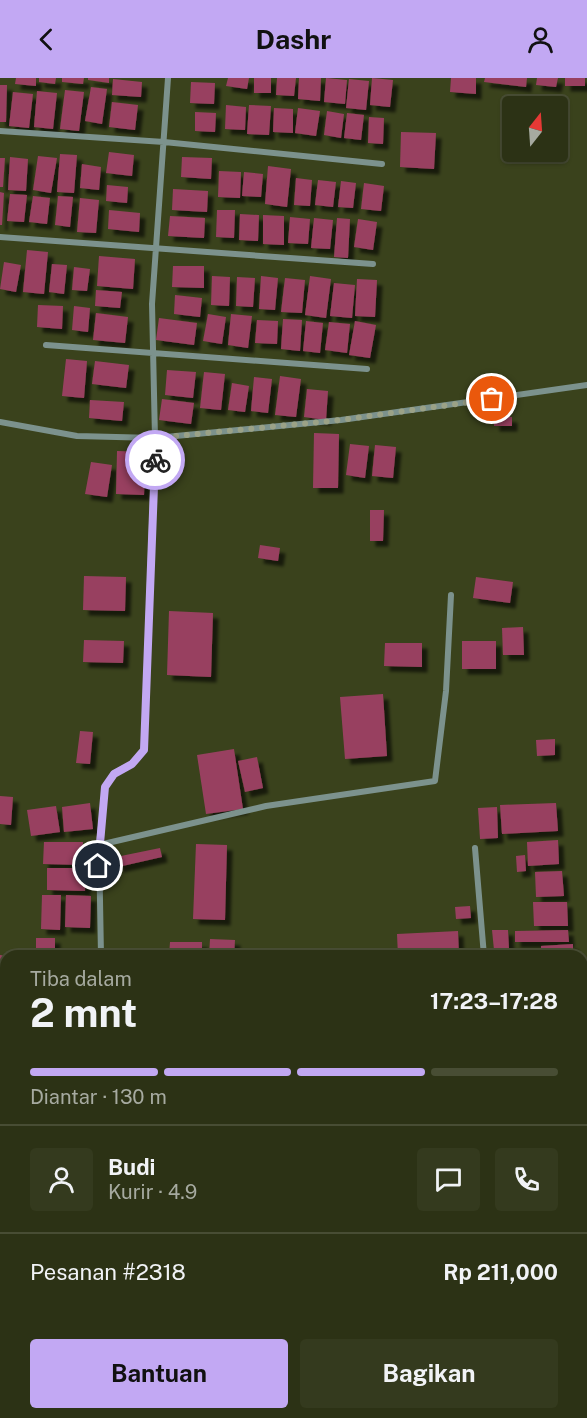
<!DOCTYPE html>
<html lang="id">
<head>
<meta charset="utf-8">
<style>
  body { margin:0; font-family:"Public Sans",sans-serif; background:#343a1e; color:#f1f3f6; height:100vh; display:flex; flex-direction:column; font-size:22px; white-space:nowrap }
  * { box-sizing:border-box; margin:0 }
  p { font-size:20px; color:#a6aaa0 }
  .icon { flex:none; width:33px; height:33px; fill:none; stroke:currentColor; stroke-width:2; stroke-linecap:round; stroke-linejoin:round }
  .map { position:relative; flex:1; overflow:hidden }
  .panel { position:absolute; left:0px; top:872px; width:588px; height:470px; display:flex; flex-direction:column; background:#2c3215; border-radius:18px 18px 0 0; box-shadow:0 2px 4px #0004,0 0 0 2px #484d34 }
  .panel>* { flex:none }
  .needle { width:39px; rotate:17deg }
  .fabs { position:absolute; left:502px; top:18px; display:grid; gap:12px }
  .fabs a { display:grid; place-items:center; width:66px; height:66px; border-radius:6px; background:#2c3215; box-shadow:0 2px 4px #0004,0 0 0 2px #484d34; font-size:30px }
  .pin { position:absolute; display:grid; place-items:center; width:51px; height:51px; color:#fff; margin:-26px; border:3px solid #fff; border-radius:50%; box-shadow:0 2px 6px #0007 }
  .courier { position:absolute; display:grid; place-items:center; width:60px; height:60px; margin:-30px; border:4px solid #c2a8f3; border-radius:50%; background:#fff; color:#222; box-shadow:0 2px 8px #0007 }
  .headline em { font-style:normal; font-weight:700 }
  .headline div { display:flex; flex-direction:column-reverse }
  .headline { display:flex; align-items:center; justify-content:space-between; height:102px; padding:0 30px }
  h1 { font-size:39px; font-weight:700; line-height:45px }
  .bar { display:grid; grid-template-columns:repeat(4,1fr); gap:9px 6px; align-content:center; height:72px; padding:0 30px }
  .bar i { height:8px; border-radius:4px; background:#484d34 }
  .bar .active { background:#c2a8f3 }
  .bar p { grid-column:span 4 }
  .line { display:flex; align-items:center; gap:15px; padding:0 30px; border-top:2px solid #484d34 }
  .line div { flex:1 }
  .round { display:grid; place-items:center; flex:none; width:63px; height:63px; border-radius:6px; background:#343a1e }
  .cta { display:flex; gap:12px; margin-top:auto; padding:12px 30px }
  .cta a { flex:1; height:69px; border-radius:6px; background:#c2a8f3; color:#111; font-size:24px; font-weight:700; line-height:69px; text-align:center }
  .cta a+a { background:#343a1e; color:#f1f3f6 }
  header { display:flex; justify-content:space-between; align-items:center; height:78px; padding:0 30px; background:#c2a8f3; color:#111; font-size:27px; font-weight:700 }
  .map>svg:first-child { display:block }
  .green { fill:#815631 }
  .building { fill:#984160; filter:url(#shadow) }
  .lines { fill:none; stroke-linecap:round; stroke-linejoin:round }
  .street { stroke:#7c928d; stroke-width:6 }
  .done { stroke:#9ba287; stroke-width:6; stroke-dasharray:0 10.8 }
  .route { stroke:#c2a8f3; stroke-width:8 }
</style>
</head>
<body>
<header><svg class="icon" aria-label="back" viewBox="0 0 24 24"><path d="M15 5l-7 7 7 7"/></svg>Dashr<svg class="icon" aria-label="person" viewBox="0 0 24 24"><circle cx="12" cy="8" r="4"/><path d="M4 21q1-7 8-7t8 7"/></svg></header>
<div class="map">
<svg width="587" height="1340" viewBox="0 0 587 1340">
  <defs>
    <filter id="shadow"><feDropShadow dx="5.5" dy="5.5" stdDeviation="1.5" flood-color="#0009"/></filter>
  </defs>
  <rect width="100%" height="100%" fill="#3a421c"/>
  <path class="green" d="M194,1335H262L263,1340H195Z"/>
  <path class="building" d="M16,0H36V8L15,6Z
    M39,0H56L55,6L39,4Z
    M62,0H84L83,6L62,4Z
    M88,0H109V5L88,2Z
    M228,0H249L247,11L226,8Z
    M254,0H271V15H254Z
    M277,0H296L294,18L276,17Z
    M299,0H321L320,23L298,21Z
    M326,0L347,2L345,26L324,24Z
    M372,0L393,2L390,29L370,27Z
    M451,0H476V16L450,14Z
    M485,0H527L526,9L484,4Z
    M537,0H558L556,9L536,7Z
    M565,0H585V8H565Z
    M113,1L142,4L141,19L112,17Z
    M349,1L369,3L366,32L346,30Z
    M191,4L215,5L214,26L190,25Z
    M0,7H7L6,44H0Z
    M91,9L107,11L102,46L85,43Z
    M65,12L84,14L79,53L60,51Z
    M37,13L57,15L53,51L34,49Z
    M13,14L33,16L29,50L9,48Z
    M112,24L138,27L135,52L109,49Z
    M226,27L246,29L245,52L225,51Z
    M249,27L271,28L269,57L247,56Z
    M274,30L293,31V55L273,54Z
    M298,30L320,33L316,58L295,55Z
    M327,33L344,36L341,60L324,57Z
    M195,34L216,35L215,54L195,53Z
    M347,35L364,37L361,62L344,60Z
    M369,39L384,40L383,66L368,65Z
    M401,54L436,55L434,91L400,89Z
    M109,74L134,77L132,98L106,95Z
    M60,76L77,77L74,115L57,114Z
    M38,78L57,80L51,115L33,112Z
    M10,79L28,81L26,113L8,112Z
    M182,79L212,80L211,101L181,99Z
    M0,80H5L3,109H0Z
    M82,86L101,89L99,112L80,110Z
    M268,88L291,91L287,129L265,126Z
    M219,93L241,94L240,120L218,119Z
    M244,94L263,96L261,119L242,118Z
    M296,100L312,102L310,128L294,127Z
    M318,102L336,104L333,129L315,127Z
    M341,103L356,105L353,130L338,129Z
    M364,105L384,108L381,133L361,131Z
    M107,107L128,109L127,125L106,123Z
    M173,111L208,113L207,134L172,132Z
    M0,114L4,115L2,147H0Z
    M10,116L27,117L24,144L7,143Z
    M33,118L50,120L47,146L29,144Z
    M58,118L73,119L70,149L55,147Z
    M80,120L99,122L96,155L77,154Z
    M109,132L140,135L139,154L108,151Z
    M217,132H235L234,160L216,159Z
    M240,136L259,137L258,163L239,162Z
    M263,137L284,138V167L263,166Z
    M170,138L205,140L204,160L168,158Z
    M290,139L310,141L308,166L288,165Z
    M314,140L333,142L330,171L311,170Z
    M337,140L350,141L348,180L334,179Z
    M358,141L377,144L373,172L354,169Z
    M27,172L48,174L44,216L23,214Z
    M99,178L135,181L133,211L97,208Z
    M4,184L21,187L16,214L0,211Z
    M52,186L67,187L64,216L49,214Z
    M173,188H204V210L172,209Z
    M74,189L90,191L87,213L72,212Z
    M212,198L230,199L229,228L211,227Z
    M261,198L278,200L275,232L259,231Z
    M310,198L331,201L326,240L305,237Z
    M237,199L255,200L253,229L236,228Z
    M285,200L305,202L302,235L281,234Z
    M357,201L377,202L375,239L355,238Z
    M334,205L355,207L352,240L330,238Z
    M96,212L122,214L120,230L95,228Z
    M175,217L202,220L200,239L174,236Z
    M38,227L63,228L62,251L37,249Z
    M74,228L90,230L88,254L72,252Z
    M96,235L128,239L125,265L93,262Z
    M208,236L226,239L222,266L203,263Z
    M231,236L252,238L248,270L228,267Z
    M159,240L197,245L194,267L156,262Z
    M283,241L302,242L300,273L281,271Z
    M257,242L278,243L277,266L255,265Z
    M306,243L323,245L320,275L303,273Z
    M355,243L376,247L370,280L349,277Z
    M329,244L350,246L347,275L325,272Z
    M66,281L87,283L84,320L62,318Z
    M95,283L129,287L126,310L92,306Z
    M167,292L196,294L193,320L165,317Z
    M204,294L225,296L221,332L200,330Z
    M280,298L301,301L296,339L275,337Z
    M254,299L272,301L268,335L251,333Z
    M232,305L249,308L245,334L228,332Z
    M307,311L328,313L326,342L304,339Z
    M162,321L194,325L191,346L159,342Z
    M90,322L124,324L122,343L89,340Z
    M494,338L512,339V348H494Z
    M314,355L339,356L338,410H313Z
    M350,366L369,368L365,400L346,397Z
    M375,367L396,369L393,400L372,398Z
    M117,373L146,374L144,417L116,416Z
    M91,384L112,387L107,419L85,416Z
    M370,432H384L383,463H370Z
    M260,467L280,470L278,483L258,480Z
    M84,498L126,499L125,533L83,532Z
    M476,499L513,504L510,525L473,520Z
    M169,533L213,535L211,599L167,597Z
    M523,549L524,577H503L502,550Z
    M84,562L124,563L123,585L83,584Z
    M462,563H496V591H462Z
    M385,565H422V589L384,588Z
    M383,616L387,678L345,681L340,619Z
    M80,653L93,654L90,686L76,685Z
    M555,661V677L537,678L536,662Z
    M234,671L243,731L206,736L197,677Z
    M257,679L263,710L245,714L238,683Z
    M0,718L13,719L11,747L0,746Z
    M90,725L93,751L64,754L62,729Z
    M556,725L558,753L502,756L500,727Z
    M56,728L60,754L31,758L27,732Z
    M497,729L498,760L480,761L478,730Z
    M558,762L559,786L528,788L527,764Z
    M44,764H83L82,787L43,786Z
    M196,766L227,767L225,842L193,841Z
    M160,770L162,779L118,789L116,779Z
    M525,777L526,793L517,794L516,778Z
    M47,790H86L85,813L47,812Z
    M562,793L564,818L536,819L535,794Z
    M42,817H61L60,852L41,851Z
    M66,817L91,818L90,850L65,849Z
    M533,824H567L568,848H534Z
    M470,828L471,840L456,841L455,829Z
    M492,852H508L509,871L494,872Z
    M568,852L569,864H515V853Z
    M458,853L459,878H398L397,856Z
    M36,860H55V878H36Z
    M210,861L235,862L234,878H209Z
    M170,864H202V878H169Z
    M573,866V878H541V868Z
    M0,877L6,878V899H0Z
    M582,888H587V937H582Z
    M0,907H6V923H0Z
    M6,979V1015L0,1016V980Z
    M584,983H587V1008H585Z
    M582,1002H584L585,1021H582Z
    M0,1069H6V1108L0,1109Z
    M0,1152H6V1183L0,1184Z"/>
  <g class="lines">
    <path class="street" d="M0,53L164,64L382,86
      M0,159L373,186
      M46,267L367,291
      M0,344L77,358L155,360L341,342L587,307
      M99,767L266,728L435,703L446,613L451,517
      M475,770L484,878
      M101,878L99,767L105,709L114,695L132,686L144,672L155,360L152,226L168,0
      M582,1037L587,1035
      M582,1119L587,1138
      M0,1133H6
      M582,1304L587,1302
      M173,1335V1340
      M329,1335L330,1340
      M422,1340L447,1335"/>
  </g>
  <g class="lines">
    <path class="done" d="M155,382V360L341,342L492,321"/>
    <path class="route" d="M98,788L105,709L114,696L132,686L144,672L155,382"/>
  </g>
</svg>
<div class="fabs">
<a><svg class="needle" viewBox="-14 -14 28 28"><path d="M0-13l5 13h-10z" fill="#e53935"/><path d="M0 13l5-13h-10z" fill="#a6aaa0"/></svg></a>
</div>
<div class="pin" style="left:492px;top:321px;background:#ea580c"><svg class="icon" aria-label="bag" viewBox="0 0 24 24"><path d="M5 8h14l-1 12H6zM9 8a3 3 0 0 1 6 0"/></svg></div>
<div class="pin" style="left:98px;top:788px;background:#1f2937"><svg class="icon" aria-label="home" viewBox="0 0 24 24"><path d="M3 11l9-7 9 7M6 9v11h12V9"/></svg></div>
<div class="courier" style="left:155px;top:382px"><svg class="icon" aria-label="bike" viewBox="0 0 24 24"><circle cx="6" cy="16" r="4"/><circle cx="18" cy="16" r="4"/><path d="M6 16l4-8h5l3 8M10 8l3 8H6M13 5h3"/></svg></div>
<section class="panel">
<div class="headline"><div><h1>2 mnt</h1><p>Tiba dalam</p></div><em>17:23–17:28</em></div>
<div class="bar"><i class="active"></i><i class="active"></i><i class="active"></i><i></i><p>Diantar · 130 m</p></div>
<div class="line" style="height:108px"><a class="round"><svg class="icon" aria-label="person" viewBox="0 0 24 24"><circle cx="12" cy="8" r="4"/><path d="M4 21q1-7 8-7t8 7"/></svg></a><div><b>Budi</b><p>Kurir · 4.9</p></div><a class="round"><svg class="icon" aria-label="chat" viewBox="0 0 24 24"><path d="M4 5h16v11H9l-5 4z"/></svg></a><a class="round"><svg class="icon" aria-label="phone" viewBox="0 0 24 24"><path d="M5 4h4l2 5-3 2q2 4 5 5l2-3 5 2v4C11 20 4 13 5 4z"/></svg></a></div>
<div class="line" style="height:78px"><div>Pesanan #2318</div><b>Rp 211,000</b></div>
<div class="cta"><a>Bantuan</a><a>Bagikan</a></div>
</section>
</div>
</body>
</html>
